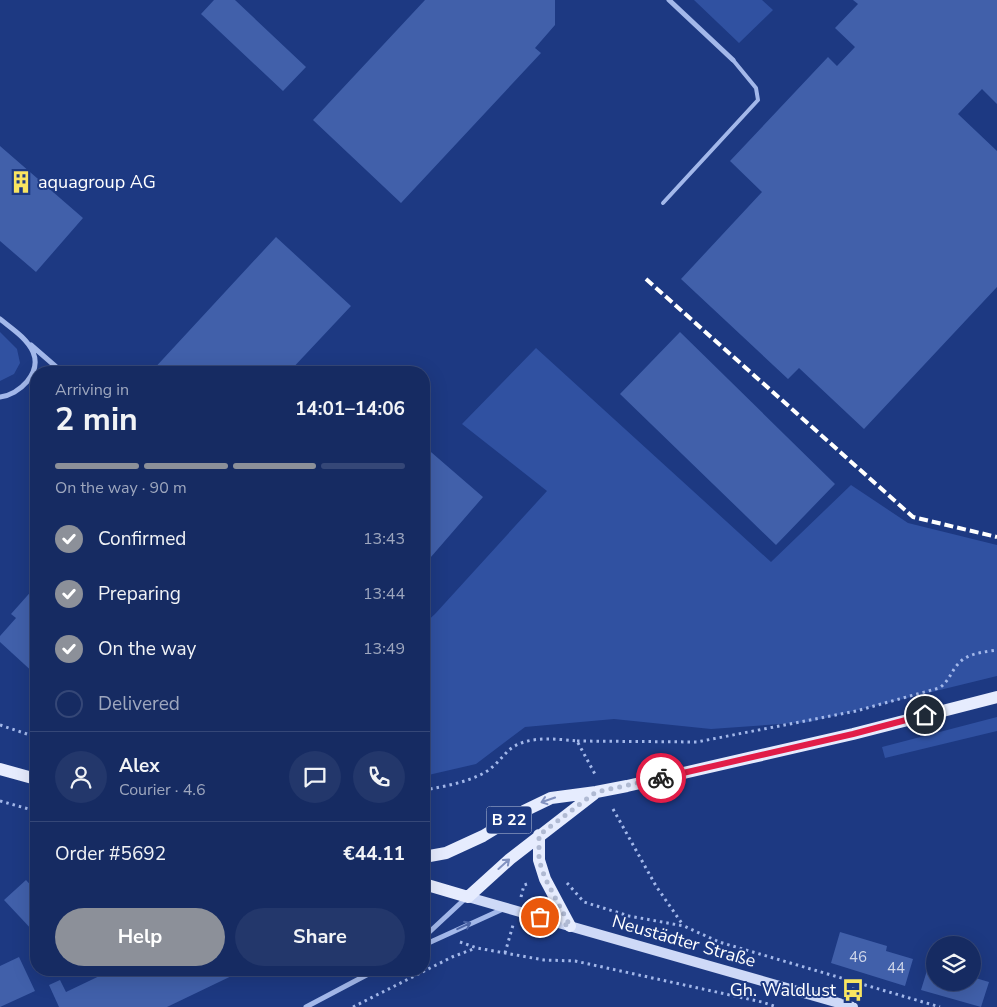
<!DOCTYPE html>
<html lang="en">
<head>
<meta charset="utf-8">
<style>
  body { margin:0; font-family:"Nunito Sans",sans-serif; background:#23376b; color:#f1f3f6; height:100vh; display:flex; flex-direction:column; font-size:19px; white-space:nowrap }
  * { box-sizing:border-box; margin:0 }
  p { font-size:16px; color:#9ea7be }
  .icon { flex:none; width:28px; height:28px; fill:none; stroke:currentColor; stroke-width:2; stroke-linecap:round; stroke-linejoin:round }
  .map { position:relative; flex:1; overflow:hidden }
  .drawer { position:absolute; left:30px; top:366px; width:400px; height:610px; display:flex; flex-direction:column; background:#162b62; border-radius:20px; box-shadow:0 5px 20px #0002,0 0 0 1px #354777 }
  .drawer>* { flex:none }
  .buttons { position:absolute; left:926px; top:936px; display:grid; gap:10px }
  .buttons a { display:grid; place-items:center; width:55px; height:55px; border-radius:50%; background:#162b62; box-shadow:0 5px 20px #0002,0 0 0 1px #354777; font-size:25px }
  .pin { position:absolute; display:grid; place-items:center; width:42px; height:42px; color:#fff; margin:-21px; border:2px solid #fff; border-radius:50%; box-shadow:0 1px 5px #0007 }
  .courier { position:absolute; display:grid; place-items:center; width:50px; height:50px; margin:-25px; border:4px solid #e11d48; border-radius:50%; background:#fff; color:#222; box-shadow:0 1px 6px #0007 }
  .summary em { font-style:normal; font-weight:700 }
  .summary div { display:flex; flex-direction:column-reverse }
  .summary { display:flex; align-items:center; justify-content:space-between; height:85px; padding:0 25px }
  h1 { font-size:32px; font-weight:700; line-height:38px }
  .bar { display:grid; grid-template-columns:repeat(4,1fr); gap:8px 5px; align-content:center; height:60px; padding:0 25px }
  .bar i { height:6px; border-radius:4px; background:#354777 }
  .bar .selected { background:#8c9099 }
  .bar p { grid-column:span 4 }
  .line { display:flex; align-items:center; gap:12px; padding:0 25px; border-top:1px solid #354777 }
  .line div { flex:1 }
  .round { display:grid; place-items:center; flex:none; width:52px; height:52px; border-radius:26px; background:#23376b }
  ol { padding:0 25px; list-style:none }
  li { display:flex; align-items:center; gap:15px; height:55px }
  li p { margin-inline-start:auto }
  li .icon { padding:5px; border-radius:50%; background:#8c9099; color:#fff; stroke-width:4 }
  li:last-child { color:#9ea7be }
  li i { width:28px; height:28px; border:2px solid #354777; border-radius:50% }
  .primary-button { display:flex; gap:10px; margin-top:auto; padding:10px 25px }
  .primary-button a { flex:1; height:58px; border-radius:30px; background:#8c9099; color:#fff; font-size:20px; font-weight:700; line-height:58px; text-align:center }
  .primary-button a+a { background:#23376b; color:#f1f3f6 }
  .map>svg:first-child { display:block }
  .green { fill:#3051a1 }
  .building { fill:#4160aa }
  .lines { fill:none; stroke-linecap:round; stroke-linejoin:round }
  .path { stroke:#a3b8ea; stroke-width:3; stroke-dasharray:2.5 4; stroke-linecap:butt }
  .lane { stroke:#a3b8ea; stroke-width:4 }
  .street { stroke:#a3b8ea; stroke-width:5 }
  .secondary { stroke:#ced9f7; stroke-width:10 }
  .primary { stroke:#e6ecfe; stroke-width:12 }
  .rail { stroke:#fff; stroke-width:4; stroke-dasharray:9 4; stroke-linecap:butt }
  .oneway { stroke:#8292c0 }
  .oneway2 { stroke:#4c65a6 }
  .done { stroke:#b0bad3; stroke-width:5; stroke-dasharray:0 9 }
  .route { stroke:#e11d48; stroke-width:6 }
  .labels { text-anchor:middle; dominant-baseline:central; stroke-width:4; stroke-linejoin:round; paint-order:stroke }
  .number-label { font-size:15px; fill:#d0d7ea }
  .shield { fill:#1d3982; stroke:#bbc4da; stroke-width:1 }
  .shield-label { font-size:16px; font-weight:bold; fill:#fff }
  .poi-label { font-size:18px; fill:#fff; stroke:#1d3982; text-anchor:start }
  .street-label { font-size:18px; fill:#fff; stroke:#1d3982 }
</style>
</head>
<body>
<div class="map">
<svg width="997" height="1007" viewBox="0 0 997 1007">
  <rect width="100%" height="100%" fill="#1d3982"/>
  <path class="green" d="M694,0H762L773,10L739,43Z
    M0,332L17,349L20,363L14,374L0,381Z
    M536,348L771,562L851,485L908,523L997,545V676L809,722L711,729L614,719L525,727L476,764L424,776V624L435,614L547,491L462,424Z
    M997,717V731L885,758L882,747Z"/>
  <path class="building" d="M214,0H235L306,67L283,91L201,14Z
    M425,0H555V25L535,48L541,53L401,203L313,120Z
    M853,0H997V104L982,89L958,114L997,151V287L864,429L799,368L788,379L681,279L762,192L730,161L828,57L837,66L855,47L835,28L858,4Z
    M0,146L83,218L36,272L0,241Z
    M276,237L351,306L289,372H151Z
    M680,332L835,484L776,545L620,394Z
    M424,446L483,497L424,565Z
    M35,587L36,589V675L0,642V636L16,618L11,614Z
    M26,880L36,891V930L34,932L4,900Z
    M840,932L887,946L886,951L913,959L905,986L831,963Z
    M19,957L35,991L0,1007V966Z
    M929,964L935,966V982H972V977L989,982L981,1007L921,990Z
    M112,970H244L167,1007H59L49,985L60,980L66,992Z"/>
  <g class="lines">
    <path class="path" d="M0,725L36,737
      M577,741L697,742L856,711L939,688C949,682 951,671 959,663C968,653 985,652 997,650
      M424,790C442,787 463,783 480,775C492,770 500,759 509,750C527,735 556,739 577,741L596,776
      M0,801L36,811
      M613,809L656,886L683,925
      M567,883L584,902L629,916L684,926L719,942L940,1007
      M521,897L524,885L530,883
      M460,942L477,948L544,960L575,961L762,1002L777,1007
      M505,953L513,925
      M853,990L855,983
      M353,1007L452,957L476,948"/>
    <path class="lane" d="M663,203L758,100L756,88L733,60"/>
    <path class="street" d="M669,0L733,60
      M0,319C11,328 27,338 33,352C42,373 19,395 0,397
      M31,345L62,372
      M424,937L467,897
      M424,945L503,909
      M306,1007L376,970"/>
    <path class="secondary" d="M468,897L853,1007"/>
    <path class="primary" d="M0,769L36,779
      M539,835V860L545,879L570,926
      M424,857L446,853L483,836L524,811L551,798L596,792L627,786L853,734L997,697
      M424,884L468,897L510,859L594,794"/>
    <path class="rail" d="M646,279L913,517L997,537"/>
  </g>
  <defs><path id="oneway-shaft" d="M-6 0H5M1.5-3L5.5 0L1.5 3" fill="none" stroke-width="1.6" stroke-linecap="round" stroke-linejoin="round" transform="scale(1.25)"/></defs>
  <g class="oneway">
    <use href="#oneway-shaft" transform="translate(548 800) rotate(161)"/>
    <use href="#oneway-shaft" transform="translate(504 864) rotate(-42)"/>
  </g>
  <use class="oneway2" href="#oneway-shaft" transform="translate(464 926) rotate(-25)"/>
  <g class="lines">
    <path class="done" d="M540,917L570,926L545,878L539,860V835L596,792L661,778"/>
    <path class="route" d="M661,778L853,734L925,715"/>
  </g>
  <defs>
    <symbol id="building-bare" viewBox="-9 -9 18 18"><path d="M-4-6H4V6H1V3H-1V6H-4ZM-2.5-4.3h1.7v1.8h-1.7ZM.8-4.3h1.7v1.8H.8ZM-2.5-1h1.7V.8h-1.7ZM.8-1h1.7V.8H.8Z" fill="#f9e561" stroke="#1d3982" stroke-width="2.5" paint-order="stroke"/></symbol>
    <symbol id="bus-bare" viewBox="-9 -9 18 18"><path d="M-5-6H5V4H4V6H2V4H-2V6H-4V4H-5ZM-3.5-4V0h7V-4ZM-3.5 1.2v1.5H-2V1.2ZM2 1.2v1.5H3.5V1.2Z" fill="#f9e561" stroke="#1d3982" stroke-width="2.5" paint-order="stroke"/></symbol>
  </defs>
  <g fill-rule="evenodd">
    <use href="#building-bare" x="5" y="166" width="32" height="32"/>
    <use href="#bus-bare" x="837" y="974" width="32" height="32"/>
  </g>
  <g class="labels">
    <g class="number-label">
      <text x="858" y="957">46</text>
      <text x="896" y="968">44</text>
    </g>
    <rect class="shield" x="486.5" y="806.5" width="45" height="27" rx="4"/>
    <g class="shield-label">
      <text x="509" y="820">B 22</text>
    </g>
    <g class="poi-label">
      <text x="38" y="182">aquagroup AG</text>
      <text x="836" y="990" text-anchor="end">Gh. Waldlust</text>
    </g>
    <g class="street-label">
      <text transform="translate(684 941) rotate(16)">Neustädter Straße</text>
    </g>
  </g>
</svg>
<div class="buttons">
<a><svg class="icon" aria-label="layers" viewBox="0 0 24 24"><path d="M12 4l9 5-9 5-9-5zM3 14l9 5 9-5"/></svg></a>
</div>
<div class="pin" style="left:540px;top:917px;background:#ea580c"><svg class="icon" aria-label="bag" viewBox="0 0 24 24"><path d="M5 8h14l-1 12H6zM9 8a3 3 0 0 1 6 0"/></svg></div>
<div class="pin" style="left:925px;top:715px;background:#1f2937"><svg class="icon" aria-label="home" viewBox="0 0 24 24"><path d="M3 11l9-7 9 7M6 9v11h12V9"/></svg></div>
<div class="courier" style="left:661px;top:778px"><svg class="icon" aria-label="bike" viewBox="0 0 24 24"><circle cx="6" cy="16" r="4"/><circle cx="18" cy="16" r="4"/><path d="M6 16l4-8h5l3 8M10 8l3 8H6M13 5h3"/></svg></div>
<section class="drawer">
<div class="summary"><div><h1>2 min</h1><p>Arriving in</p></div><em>14:01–14:06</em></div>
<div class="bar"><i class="selected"></i><i class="selected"></i><i class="selected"></i><i></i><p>On the way · 90 m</p></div>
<ol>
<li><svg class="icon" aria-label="check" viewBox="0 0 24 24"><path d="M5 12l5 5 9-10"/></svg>Confirmed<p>13:43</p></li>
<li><svg class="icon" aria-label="check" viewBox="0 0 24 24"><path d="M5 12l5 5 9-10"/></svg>Preparing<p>13:44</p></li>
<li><svg class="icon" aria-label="check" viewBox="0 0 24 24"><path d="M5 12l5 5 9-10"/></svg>On the way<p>13:49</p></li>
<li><i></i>Delivered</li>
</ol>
<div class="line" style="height:90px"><a class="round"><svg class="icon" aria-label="person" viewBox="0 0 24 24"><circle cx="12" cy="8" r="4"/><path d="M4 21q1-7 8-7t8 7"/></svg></a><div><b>Alex</b><p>Courier · 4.6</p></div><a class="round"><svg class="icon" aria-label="chat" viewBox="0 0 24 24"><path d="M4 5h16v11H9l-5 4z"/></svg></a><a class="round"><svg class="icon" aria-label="phone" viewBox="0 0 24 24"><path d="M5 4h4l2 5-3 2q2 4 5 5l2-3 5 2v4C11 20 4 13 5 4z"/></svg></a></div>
<div class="line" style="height:65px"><div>Order #5692</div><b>€44.11</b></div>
<div class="primary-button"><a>Help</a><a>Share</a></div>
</section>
</div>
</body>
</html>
